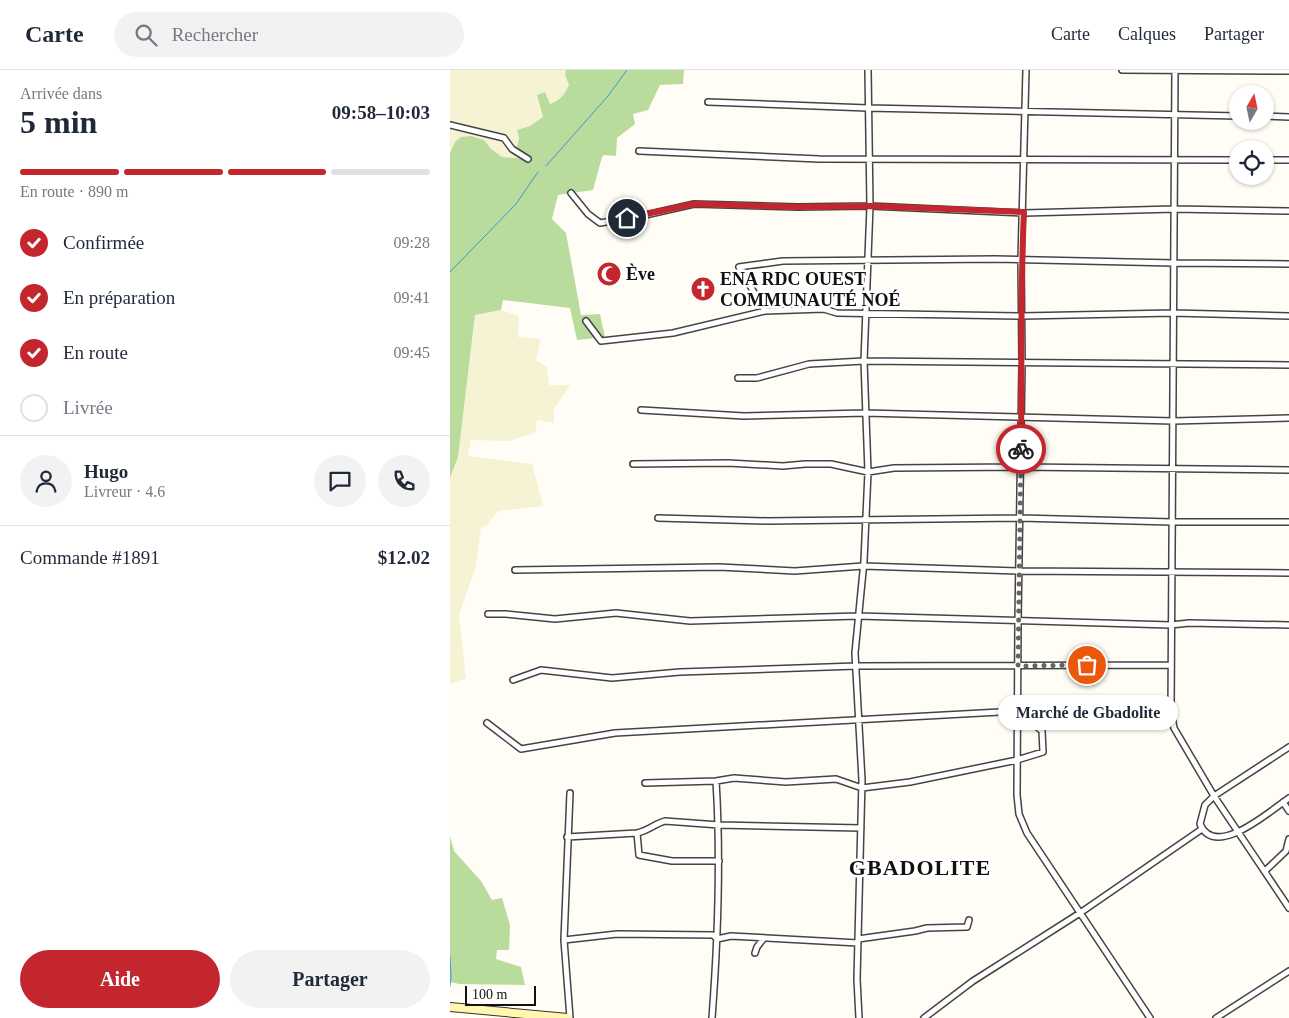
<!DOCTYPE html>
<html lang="fr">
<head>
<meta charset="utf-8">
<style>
  body { margin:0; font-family:Georgia,serif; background:#f2f2f3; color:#1f2937; height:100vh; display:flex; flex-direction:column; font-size:19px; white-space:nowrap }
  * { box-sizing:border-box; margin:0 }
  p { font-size:16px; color:#747a83 }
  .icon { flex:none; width:28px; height:28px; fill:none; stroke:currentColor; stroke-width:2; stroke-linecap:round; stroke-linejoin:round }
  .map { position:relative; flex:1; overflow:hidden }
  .drawer { display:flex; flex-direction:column; background:#fff; width:450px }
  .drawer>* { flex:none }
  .needle { width:32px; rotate:9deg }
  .fabs { position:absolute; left:779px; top:15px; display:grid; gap:10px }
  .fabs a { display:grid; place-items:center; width:45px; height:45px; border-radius:50%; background:#fff; box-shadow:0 1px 4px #0004; font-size:25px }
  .scale { position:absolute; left:15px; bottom:12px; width:71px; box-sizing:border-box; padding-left:5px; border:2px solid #111; border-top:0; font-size:14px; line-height:18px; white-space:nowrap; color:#111; -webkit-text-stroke:4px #fff; paint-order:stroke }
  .pin { position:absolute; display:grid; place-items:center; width:42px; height:42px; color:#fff; margin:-21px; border:2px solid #fff; border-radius:50%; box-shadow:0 1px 5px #0007 }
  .courier { position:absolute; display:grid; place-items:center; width:50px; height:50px; margin:-25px; border:4px solid #c4262e; border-radius:50%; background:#fff; color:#222; box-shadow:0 1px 6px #0007 }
  .bubble { position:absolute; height:35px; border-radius:18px; background:#fff; box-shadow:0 1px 4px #0004; font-size:16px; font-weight:600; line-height:35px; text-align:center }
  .summary em { font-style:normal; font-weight:600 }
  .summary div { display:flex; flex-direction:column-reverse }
  .summary { display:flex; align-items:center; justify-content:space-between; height:85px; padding:0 20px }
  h1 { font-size:32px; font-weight:600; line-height:38px }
  .bar { display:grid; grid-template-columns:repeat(4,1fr); gap:8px 5px; align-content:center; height:60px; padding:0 20px }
  .bar i { height:6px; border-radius:4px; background:#e0e1e3 }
  .bar .active { background:#c4262e }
  .bar p { grid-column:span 4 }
  .line { display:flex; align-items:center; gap:12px; padding:0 20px; border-top:1px solid #e0e1e3 }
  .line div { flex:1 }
  .round { display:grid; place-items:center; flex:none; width:52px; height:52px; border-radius:26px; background:#f2f2f3 }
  ol { padding:0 20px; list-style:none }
  li { display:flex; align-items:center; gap:15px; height:55px }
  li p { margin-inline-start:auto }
  li .icon { padding:5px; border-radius:50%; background:#c4262e; color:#fff; stroke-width:4 }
  li:last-child { color:#747a83 }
  li i { width:28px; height:28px; border:2px solid #e0e1e3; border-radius:50% }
  .primary-button { display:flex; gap:10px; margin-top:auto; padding:10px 20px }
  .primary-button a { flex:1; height:58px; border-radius:30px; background:#c4262e; color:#fff; font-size:20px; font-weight:600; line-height:58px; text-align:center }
  .primary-button a+a { background:#f2f2f3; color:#1f2937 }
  header { display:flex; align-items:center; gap:30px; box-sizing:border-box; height:70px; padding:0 25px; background:#fff; border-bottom:1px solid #e0e1e3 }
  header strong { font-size:24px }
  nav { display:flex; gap:28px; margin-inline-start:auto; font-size:18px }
  .search { width:350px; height:45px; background:#f2f2f3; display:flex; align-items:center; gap:12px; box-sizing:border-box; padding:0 18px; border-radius:28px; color:#747a83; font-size:19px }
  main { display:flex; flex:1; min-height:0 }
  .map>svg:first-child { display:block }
  .farmland { fill:#f6f3d4 }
  .forest { fill:#b9dc9c }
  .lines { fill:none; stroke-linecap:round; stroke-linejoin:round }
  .stream { stroke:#3f96cf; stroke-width:1 }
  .street-casing { stroke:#444; stroke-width:8 }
  .secondary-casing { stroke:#333; stroke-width:10 }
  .street { stroke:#fff; stroke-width:5 }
  .secondary { stroke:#fff6b0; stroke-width:8 }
  .done { stroke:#646461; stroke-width:5; stroke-dasharray:0 9 }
  .route { stroke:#c4262e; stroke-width:6 }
  .labels { text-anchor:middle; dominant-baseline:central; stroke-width:5; stroke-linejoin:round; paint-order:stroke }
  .poi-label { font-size:18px; font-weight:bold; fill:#111; stroke:#fff; text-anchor:start }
  .district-label { font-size:22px; font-weight:bold; letter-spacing:1px; fill:#111; stroke:#fff }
</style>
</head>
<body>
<header>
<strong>Carte</strong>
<div class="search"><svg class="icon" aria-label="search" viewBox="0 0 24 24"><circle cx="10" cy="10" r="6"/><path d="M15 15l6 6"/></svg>Rechercher</div>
<nav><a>Carte</a><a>Calques</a><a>Partager</a></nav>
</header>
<main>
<section class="drawer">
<div class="summary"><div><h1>5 min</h1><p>Arrivée dans</p></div><em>09:58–10:03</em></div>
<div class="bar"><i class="active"></i><i class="active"></i><i class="active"></i><i></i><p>En route · 890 m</p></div>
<ol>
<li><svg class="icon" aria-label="check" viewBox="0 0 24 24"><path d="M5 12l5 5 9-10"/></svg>Confirmée<p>09:28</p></li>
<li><svg class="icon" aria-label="check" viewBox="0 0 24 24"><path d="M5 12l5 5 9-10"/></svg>En préparation<p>09:41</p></li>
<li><svg class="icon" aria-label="check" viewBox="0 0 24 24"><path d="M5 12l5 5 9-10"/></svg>En route<p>09:45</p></li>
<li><i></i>Livrée</li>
</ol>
<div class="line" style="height:90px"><a class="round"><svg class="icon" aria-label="person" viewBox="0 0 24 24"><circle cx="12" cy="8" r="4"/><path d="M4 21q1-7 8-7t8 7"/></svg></a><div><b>Hugo</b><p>Livreur · 4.6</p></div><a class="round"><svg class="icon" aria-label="chat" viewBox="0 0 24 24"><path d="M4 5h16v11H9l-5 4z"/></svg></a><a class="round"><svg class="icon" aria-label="phone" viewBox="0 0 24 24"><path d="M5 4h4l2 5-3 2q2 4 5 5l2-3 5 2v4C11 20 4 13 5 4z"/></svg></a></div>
<div class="line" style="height:65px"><div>Commande #1891</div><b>$12.02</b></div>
<div class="primary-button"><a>Aide</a><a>Partager</a></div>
</section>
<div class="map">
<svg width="839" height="948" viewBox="0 0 839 948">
  <rect width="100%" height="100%" fill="#fffdf5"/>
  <path class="farmland" d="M0,0H116L115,5L119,15L115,23L109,31L100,34L88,25L93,47L69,68L66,80L81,89L52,87L41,79L34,70L5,72L0,83Z
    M51,240L69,246L68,267L91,269L86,290L97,297L99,315H120L104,339V353L87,350L85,363L59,371L21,370L18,386L82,394L93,436L48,441L38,454L31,458L26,496L9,545L16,608L0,614V408L8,387L25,245Z"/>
  <path class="forest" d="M116,0H234L233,14L210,15L198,40L183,44L185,54L167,68L166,86L154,85L152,87L143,120L108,125L102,149L116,163L131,245L150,244L155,267L127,270L120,238L53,230L51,240L25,245L8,387L0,408V83L5,72L11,67L21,66L34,70L41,79L52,87L80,89L66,80L69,68L67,60L80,56L93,47L87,25L95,22L100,34C111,30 114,25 119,15L115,5Z
    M0,766L4,781L31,811L42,830L52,828L60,855L59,880H47L46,889L71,897L75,915L9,914L0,912Z"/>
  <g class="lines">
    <path class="stream" d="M96,96L158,26L177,0
      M0,202L66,134L88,102
      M0,886L1,907L0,916"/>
    <defs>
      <path id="street" d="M576,0L571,189L572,294L568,551L567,725L569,744L577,763L700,948
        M672,0L839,1
        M725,0L721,641L724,658L764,726L839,838
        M258,32L418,38L788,46
        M815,46L839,47
        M0,55L54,68L62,79L78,89
        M189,81L369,89L788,90
        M815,90H839
        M121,123L138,144L150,153L191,146L244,134L348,137L420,136L574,143L724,139L839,141
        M315,241L289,197L333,191L545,189L724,193L839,194
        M136,251L151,271L223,263L315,241L374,239L387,243L572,246L723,243L839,246
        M288,308H307L359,294L414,291L839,295
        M191,340L294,346L415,343L723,351L839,348
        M183,394L278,393L333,396L355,394H381L418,402L444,398L571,397L839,400
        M208,448L318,451L570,448L722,452H839
        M65,500L269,497L345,501L413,496L569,501L839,503
        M38,544H56L105,549L166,543L240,551L408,546L721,555L739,553L839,555
        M63,610L91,600L162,608L230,602L406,596L721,595
        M37,653L71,679L165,663L568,641L592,661L593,682L567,690L460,712L412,718L386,709L336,712L284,708L266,711L195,713
        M839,677L764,726L755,735L750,754C765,790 820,741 839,728
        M833,732L839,741
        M187,763L189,785L222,791H269
        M117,767L187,763C200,760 204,754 215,751L269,755L411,758
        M815,801L836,781L839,769
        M408,869L465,861L477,858L517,857L519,850
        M114,870L167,864L263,865L267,869L281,866L408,873
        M305,883L307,877L314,868
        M120,948L114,870L120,723
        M262,948C268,869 271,790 266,711
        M409,948L407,909L412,710L405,583L414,491L418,402L414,291L420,136L418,0
        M474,948L523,911L630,843L752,759
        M766,948L839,901"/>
      <path id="secondary" d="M0,937L118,948"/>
    </defs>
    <use href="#street" class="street-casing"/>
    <use href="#secondary" class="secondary-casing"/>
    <use href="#street" class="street"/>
    <use href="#secondary" class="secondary"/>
  </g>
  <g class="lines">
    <path class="done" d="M571,379L568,596L637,595"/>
    <path class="route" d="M177,148L244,134L348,137L420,136L574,142C570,221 572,300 571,379"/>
  </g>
  <defs>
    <symbol id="mosque-disc" viewBox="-11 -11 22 22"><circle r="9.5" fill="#c4262e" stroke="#fff"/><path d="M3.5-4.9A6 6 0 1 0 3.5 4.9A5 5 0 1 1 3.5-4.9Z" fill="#fff"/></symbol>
    <symbol id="church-disc" viewBox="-11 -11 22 22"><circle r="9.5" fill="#c4262e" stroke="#fff"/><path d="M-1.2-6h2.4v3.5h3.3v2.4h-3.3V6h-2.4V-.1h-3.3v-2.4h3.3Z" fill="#fff"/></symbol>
  </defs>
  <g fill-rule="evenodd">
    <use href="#mosque-disc" x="145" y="190" width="28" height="28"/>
    <use href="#church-disc" x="239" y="205" width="28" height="28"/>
  </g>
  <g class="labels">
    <g class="poi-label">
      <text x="176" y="204">Ève</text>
      <text x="270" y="209">ENA RDC OUEST<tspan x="270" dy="21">COMMUNAUTÉ NOÉ</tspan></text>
    </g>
    <g class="district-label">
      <text x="470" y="797">GBADOLITE</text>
    </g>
  </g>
</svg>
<div class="fabs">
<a><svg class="needle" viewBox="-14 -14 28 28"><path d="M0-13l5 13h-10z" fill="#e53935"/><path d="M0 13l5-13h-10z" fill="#747a83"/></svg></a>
<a><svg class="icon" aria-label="locate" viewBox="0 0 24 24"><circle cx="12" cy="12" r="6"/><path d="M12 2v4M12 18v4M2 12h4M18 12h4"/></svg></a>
</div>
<div class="scale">100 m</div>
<div class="pin" style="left:637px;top:595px;background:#ea580c"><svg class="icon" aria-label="bag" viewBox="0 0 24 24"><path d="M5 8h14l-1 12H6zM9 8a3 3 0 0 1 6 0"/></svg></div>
<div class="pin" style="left:177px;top:148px;background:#1f2937"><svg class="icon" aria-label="home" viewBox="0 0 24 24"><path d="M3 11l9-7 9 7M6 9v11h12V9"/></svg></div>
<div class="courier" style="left:571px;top:379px"><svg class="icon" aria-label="bike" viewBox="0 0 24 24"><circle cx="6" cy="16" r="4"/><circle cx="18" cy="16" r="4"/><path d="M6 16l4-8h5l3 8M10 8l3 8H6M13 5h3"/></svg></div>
<div class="bubble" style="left:548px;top:625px;width:180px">Marché de Gbadolite</div>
</div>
</main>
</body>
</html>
